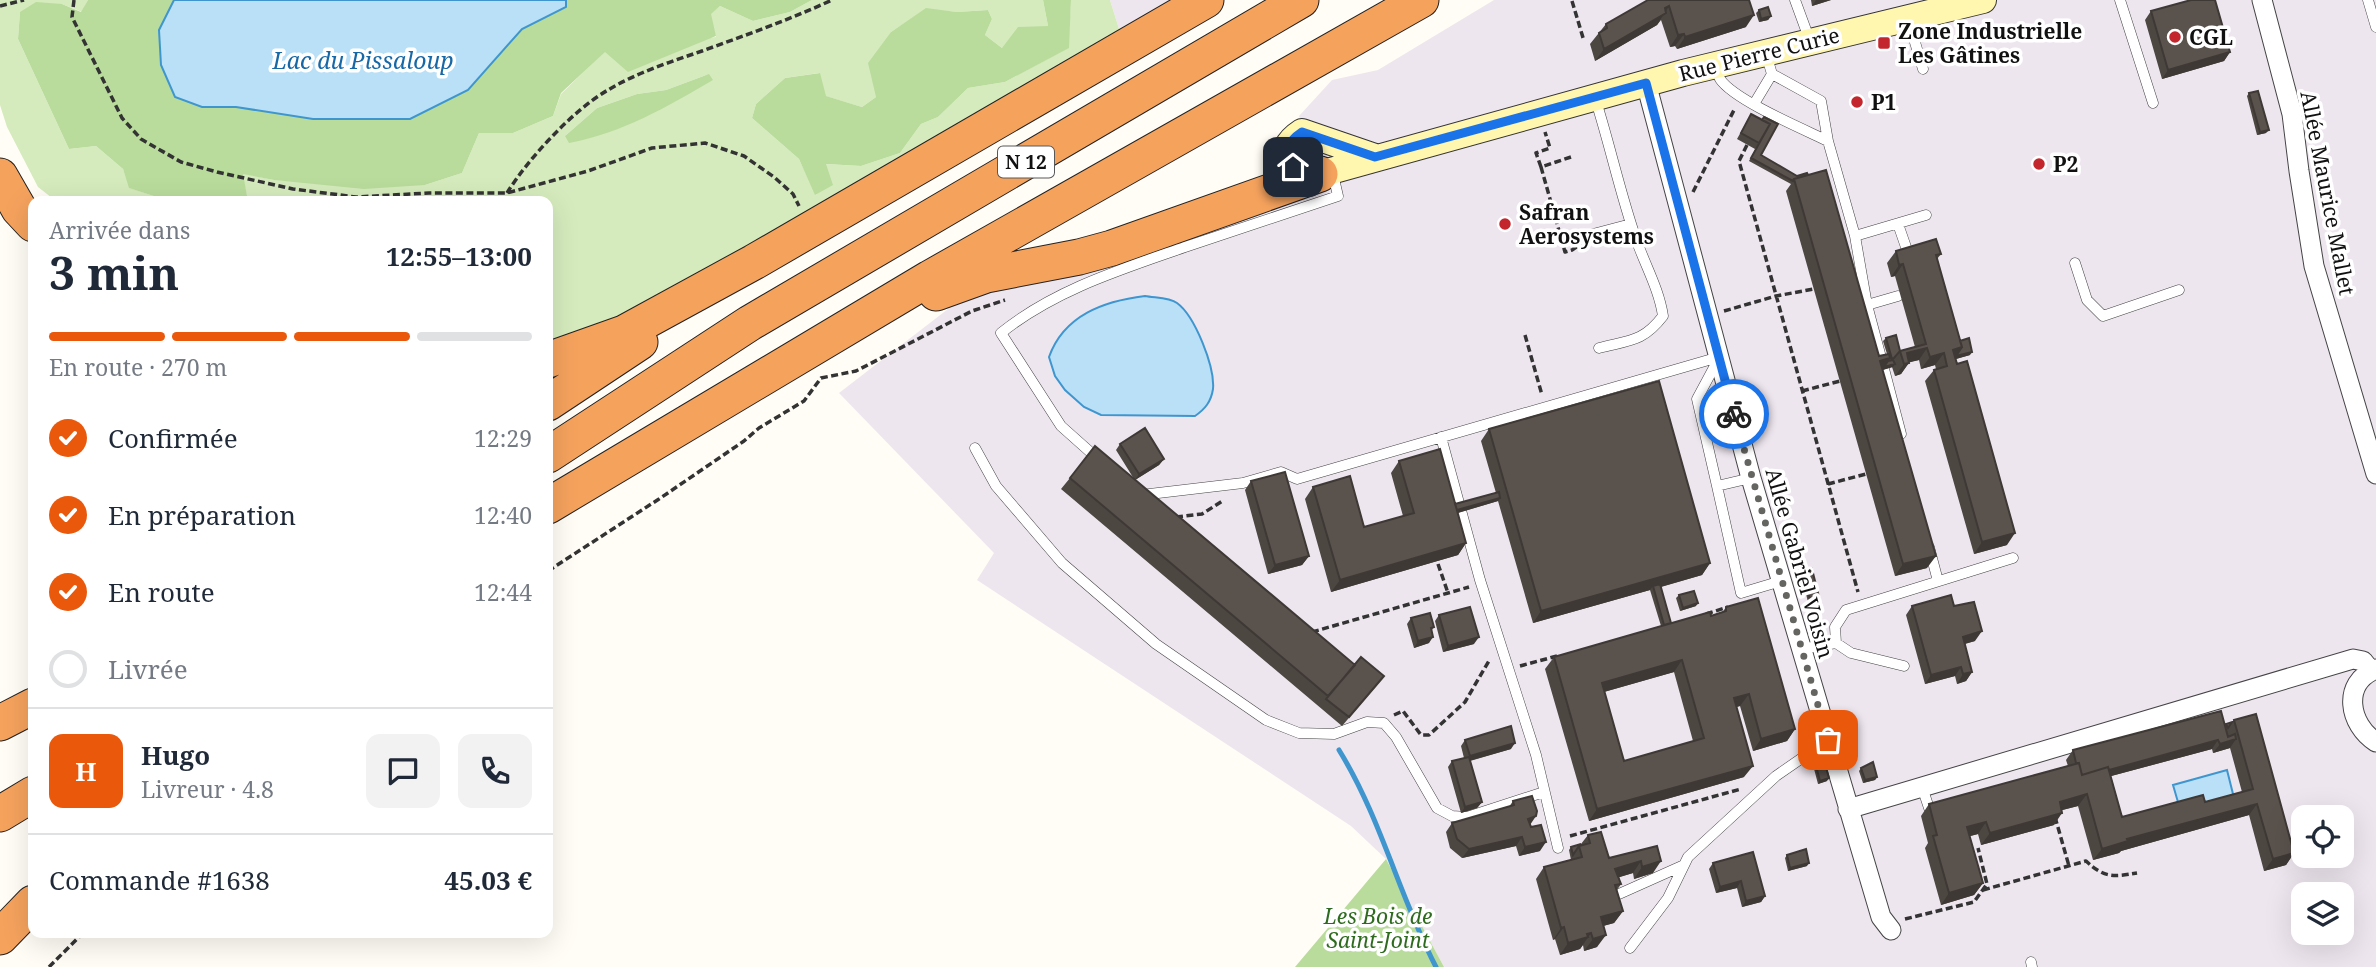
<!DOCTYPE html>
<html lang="fr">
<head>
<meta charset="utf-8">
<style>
  body { margin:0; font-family:"Noto Serif",serif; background:#f2f2f3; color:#1f2937; height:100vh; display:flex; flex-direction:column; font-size:26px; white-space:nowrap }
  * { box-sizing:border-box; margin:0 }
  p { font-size:23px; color:#747a83 }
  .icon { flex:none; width:38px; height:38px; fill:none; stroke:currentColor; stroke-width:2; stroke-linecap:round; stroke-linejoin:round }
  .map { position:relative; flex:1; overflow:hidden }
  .panel { position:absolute; left:28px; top:196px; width:525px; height:742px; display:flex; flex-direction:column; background:#fff; border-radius:14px; box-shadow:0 7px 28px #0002 }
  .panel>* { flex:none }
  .fabs { position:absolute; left:2291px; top:805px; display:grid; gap:14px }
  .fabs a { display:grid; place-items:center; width:63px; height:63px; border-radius:14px; background:#fff; box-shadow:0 7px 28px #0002; font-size:35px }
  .pin { position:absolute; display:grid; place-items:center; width:60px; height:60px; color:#fff; margin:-30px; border-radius:14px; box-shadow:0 4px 10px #0006 }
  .courier { position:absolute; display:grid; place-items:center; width:70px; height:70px; margin:-35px; border:5px solid #1a73e8; border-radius:50%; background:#fff; color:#222; box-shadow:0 2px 9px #0007 }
  .headline em { font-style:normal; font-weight:700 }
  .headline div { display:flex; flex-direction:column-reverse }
  .headline { display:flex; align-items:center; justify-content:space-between; height:119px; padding:0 21px }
  h1 { font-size:46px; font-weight:700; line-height:52px }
  .bar { display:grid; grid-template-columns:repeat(4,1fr); gap:10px 7px; align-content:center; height:84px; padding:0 21px }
  .bar i { height:9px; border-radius:5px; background:#e0e1e3 }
  .bar .active { background:#ea580c }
  .bar p { grid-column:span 4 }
  .line { display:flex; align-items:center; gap:18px; padding:0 21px; border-top:2px solid #e0e1e3 }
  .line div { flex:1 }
  .round { display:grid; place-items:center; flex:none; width:74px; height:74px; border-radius:14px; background:#f2f2f3 }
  ol { padding:0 21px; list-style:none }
  li { display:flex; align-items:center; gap:21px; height:77px }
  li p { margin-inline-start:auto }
  li .icon { padding:7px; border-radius:50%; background:#ea580c; color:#fff; stroke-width:4 }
  li:last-child { color:#747a83 }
  li i { width:38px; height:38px; border:4px solid #e0e1e3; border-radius:50% }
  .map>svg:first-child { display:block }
  .industrial { fill:#eee6ef; fill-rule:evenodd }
  .green { fill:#d5ebbd; fill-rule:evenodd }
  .forest { fill:#b9dc9c }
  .water { fill:#b9e0f7; stroke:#3f96cf; stroke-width:2 }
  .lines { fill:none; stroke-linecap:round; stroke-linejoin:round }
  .stream { stroke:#3f96cf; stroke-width:5 }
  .lane-casing { stroke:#444; stroke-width:11 }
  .street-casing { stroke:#444; stroke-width:21 }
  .secondary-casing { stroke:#333; stroke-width:28 }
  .highway-casing { stroke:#222; stroke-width:37 }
  .path { stroke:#333; stroke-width:3.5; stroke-dasharray:7 3.5; stroke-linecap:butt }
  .lane { stroke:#fff; stroke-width:10 }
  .street { stroke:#fff; stroke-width:19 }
  .secondary { stroke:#fff6b0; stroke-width:26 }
  .highway { stroke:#f5a25d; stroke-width:35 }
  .wall { fill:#4d4742; fill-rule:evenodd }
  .shaded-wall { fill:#3f3936 }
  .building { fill:#5a524d; stroke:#3f3936; stroke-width:2; fill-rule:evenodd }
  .done { stroke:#646461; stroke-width:7; stroke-dasharray:0 12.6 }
  .route { stroke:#1a73e8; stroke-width:9 }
  .poi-dot { fill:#c4262e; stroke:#fff; stroke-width:2.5 }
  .labels { text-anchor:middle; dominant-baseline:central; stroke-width:7; stroke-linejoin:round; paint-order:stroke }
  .shield { fill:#fff; stroke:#585858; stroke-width:2 }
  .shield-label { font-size:19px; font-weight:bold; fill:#111 }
  .poi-label { font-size:21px; font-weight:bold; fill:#111; stroke:#fff; text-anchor:start }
  .street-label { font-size:21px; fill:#111; stroke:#fff }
  .park-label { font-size:21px; font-style:italic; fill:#2f6b1f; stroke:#fff }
  .water-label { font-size:23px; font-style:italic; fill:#1768a6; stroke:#fff }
</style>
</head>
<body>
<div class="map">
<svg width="2376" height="967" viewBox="0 0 2376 967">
  <rect width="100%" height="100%" fill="#fffdf5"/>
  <path class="industrial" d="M1110,0H1173L1120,32Z
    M1494,0H2376V967H1444L1386,859L1351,826L977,580L994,553L839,393L961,299L1327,187L1299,116L1332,80L1378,70ZM2303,817H2342V856H2303ZM2303,894H2342V933H2303Z"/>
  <path class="green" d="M0,0H88L82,12L62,4L20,12L18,39L69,149L96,146L123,169L130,188L169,201H56L38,187L7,127L0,105Z
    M812,0H1043L1048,26L1002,48L985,35L992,19L988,10L957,12L926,9L891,32L876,97L862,107L825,96L819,73L785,78L756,104L752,118L799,159L816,195L825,164L861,166L900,153L921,124L938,117L968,88L1005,82L1068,48L1071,0H1110L1120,32L669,291L587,331L548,340V201H248L242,173L274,180L425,185L462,173L479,133H513L553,116L561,94L605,51L716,37L710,14L720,6L753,21L790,12ZM709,74L565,136L597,108L637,94L666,90Z"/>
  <path class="forest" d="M88,0H174L159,30L161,65L202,107H236L468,90L522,29L566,7V0H812L790,12L753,21L720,6L711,14L716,36L628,72L605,52L561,93L553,116L513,133H479L462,173L425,185L364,189L274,180L243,174L248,201H192L191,196L169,201L129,188L123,169L96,146L69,149L18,39L20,12L36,2L62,4L81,12Z
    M1043,0H1071L1069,48L1005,82L968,88L938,117L921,124L900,153L861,166L826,164L833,185L815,195L799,159L752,118L756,104L785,78L820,73L826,96L862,107L876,97L868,63L891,32L926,8L957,12L988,10L992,19L985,35L1002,48L1018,27L1048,26Z
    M709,74L713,80C667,107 622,133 569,143L565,136L597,108L637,94L666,90Z
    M1386,859L1444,967H1295Z"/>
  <path class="water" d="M174,0H566V7L522,29L468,90L410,119H313L236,107H202L175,97L161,65L159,30Z
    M1145,296C1155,298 1169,297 1177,303C1195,316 1215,367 1213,389C1211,402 1205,409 1195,416L1101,415L1084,407L1065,390L1055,376L1049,357C1064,315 1104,301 1145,296Z
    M2227,770L2235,802L2180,809L2173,785Z"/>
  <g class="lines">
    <path class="stream" d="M1339,750C1381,818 1399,896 1436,967"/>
    <defs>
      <path id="lane" d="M1795,0L1810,41
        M2120,0L2153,103
        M2368,0L2376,27
        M1908,19L1923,69
        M1766,54L1772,74L1821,101L1828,141
        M1717,68C1718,72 1718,76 1720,79C1734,100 1803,129 1828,141L1855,236L1867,305L1883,365
        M1595,98C1610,145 1620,193 1636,239C1645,265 1659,289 1663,316C1643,342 1630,340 1599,348
        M1754,104L1772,74
        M1898,224L1907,250
        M1593,234L1631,224
        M1855,236L1926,215
        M2075,263L2087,300L2103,316L2179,290
        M1867,305L1898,296
        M1719,358L1697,399L1717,486L1751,478
        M1884,369L1901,434
        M1441,437L1480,580L1536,755L1558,848
        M975,448L996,486L1062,563L1156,644L1266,720L1299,733L1334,734L1367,722L1384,723L1396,737L1437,808L1452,816L1467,817L1544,792
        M1098,459L1061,426L1001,333C1054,290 1122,269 1185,247C1236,230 1287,213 1338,196L1332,170
        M1717,486L1741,593L1781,581
        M1141,495L1243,483L1281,472L1297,479L1719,357
        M1929,547L1938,581
        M1836,643L1835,627L1846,610L2013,558
        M1801,649L1836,643L1851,653L1904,666
        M1922,787L1929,808
        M1619,894L1684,865
        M1630,948L1668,898L1688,857L1776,776L1828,740
        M2031,962L2032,967"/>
      <path id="street" d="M2262,0L2292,114L2299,171L2314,266L2376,474
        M1646,83L1751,478L1881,917L1891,930
        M2376,669C2341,683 2349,725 2376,742
        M1848,809L2353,659L2363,661L2371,671"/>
      <path id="secondary" d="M1375,157L1302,132C1271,152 1291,172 1320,174L1683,73L1983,0"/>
      <path id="highway" d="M0,176L19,209L33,224
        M936,293L986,275L1079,257L1112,248L1320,174
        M548,360L624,333L754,262L1206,0
        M548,403L640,342
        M548,455L750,323L1301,0
        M548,506L930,278L1421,0
        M0,723L33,706
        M0,814L33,794
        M0,937L33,903"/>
    </defs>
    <use href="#lane" class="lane-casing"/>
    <use href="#street" class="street-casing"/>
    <use href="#secondary" class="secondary-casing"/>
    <use href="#highway" class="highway-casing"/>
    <path class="path" d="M74,0L72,17L122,118L141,139L181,162L217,172L293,189L356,197L429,193H507L588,171L652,148L705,143L744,156L774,177L793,194L799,206
      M1572,1L1584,41
      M0,6L24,0
      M1747,145L1739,161L1858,592
      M1571,157L1541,167L1565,252L1572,250L1584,242
      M1541,167L1536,153L1550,148L1545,132
      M1693,192L1735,108
      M507,193C528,159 573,110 608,90C636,73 670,62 702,51C746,35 789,20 832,0
      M1724,311L1776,296L1814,289
      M1525,335L1542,395
      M1802,391L1840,381
      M1828,484L1866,474
      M1176,517L1202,514L1224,500
      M1438,564L1448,593
      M548,571L659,499L744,441L759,428L804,401L821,378L856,371L972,311L1005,300
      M1706,614L1728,607
      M1312,632L1469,587
      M1520,666L1557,656
      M1394,715L1403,711L1421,735H1429L1465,702L1490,659
      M2055,817L2069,866
      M1570,836L1741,789
      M1983,890L2086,861C2104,878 2113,877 2137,873
      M1905,919L1974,902L1987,884L1978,848
      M49,967L83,933"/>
    <use href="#lane" class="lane"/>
    <use href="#street" class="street"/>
    <use href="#secondary" class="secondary"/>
    <use href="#highway" class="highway"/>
  </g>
  <path class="wall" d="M1648,0L1746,27L1677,49L1675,46L1670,47L1661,20L1657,25L1595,61L1590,44L1606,24Z
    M1811,0H1831L1812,6Z
    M1759,10L1771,16L1768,20L1759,22L1756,13Z
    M2151,11L2230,52L2224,61L2162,79L2145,20Z
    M2249,93L2266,133L2257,135L2247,96Z
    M1751,114L1762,120L1761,155L1797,176L1879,356L1887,354L1883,341L1886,338L1900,351L1915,347L1895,276L1891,277L1887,263L1896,251L1941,254L1937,259L1960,341L1970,355L1956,359L2007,545L1974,554L1925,381L1934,370L1936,369L1935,365L1921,369L1919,360L1909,362L1901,374L1895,376L1892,367L1883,370L1927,568L1895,576L1786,191L1791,184L1749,161L1756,148L1755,149L1737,139Z
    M1489,429L1710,563L1702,575L1661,587L1671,623L1711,616L1722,613L1726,607L1795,729L1787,741L1753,751L1740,706L1736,707L1744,777L1589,821L1545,669L1554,657L1661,626L1650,590L1533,623L1498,501L1458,513L1466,543L1458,555L1331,592L1305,499L1313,487L1364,527L1403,516L1391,473L1399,461L1455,504L1496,493L1481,441ZM1674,672L1693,741L1624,761L1604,692Z
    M1120,444L1164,459L1159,465L1135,480L1377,685L1342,726L1061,489L1070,478L1134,479L1116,450Z
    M1251,481L1309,556L1302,565L1268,574L1245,490Z
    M1803,571L1817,600L1808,602L1801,574Z
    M1679,595L1696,606L1680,611L1676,598Z
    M1912,606H1954L1975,641L1965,644L1972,672L1966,681L1957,684L1955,676L1925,684L1906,615Z
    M1439,615L1474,644L1443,652L1435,621Z
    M1411,618L1434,627L1431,631L1429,643L1414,648L1407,624Z
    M2234,720L2294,853L2286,865L2264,871L2249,815L2121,851L2119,853L2093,860L2078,806L2062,810L2054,825L1981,845L1978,834L1970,836L1983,883L1974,895L1941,905L1925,848L1928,843L1921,816L1929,804L2068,766L2066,760L2073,750L2225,726L2226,724L2232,722ZM2230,748L2242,792L2205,802L2122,817L2111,776L2212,749L2213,753Z
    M1465,740L1511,749L1470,761L1482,802L1477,808L1461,813L1448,767L1452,761L1464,758L1461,746Z
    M1815,762L1827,781L1818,784L1813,765Z
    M1861,768L1877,777L1875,780L1863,783L1859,771Z
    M1513,801L1530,824L1540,851L1519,856L1516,846L1462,858L1450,848L1446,832L1452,823L1509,807Z
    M1588,835L1609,858L1657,846L1653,873L1634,879L1633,873L1619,877L1621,884L1617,890L1623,911L1614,923L1603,926L1597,947L1584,951L1583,945L1580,949L1560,955L1555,939L1553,940L1536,879L1544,867L1571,860L1569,850L1571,847L1581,844Z
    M1787,855L1807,866L1788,871L1785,858Z
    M1713,863L1765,896L1761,902L1742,907L1737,888L1716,893L1709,869Z"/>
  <path class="shaded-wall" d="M1816,0H1831L1812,6Z
    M1669,6L1657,25L1595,61L1604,49Z
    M1754,15L1746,27L1677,49L1685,37Z
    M1771,16L1768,20L1759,22L1761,19Z
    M1684,34L1675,46L1670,47L1678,35Z
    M2230,52L2224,61L2162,79L2168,70Z
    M2269,130L2266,133L2257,135L2260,132Z
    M1903,264L1895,276L1891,277L1899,265Z
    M1962,347L1972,352L1970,355L1945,362L1953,350Z
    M1927,348L1919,360L1903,364L1907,353Z
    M1944,353L1935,365L1921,369L1930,357Z
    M1890,358L1882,370L1880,361Z
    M1909,363L1901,374L1895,376L1904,364Z
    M1895,364L1893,367L1882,370L1884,367Z
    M1164,459L1159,465L1135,480L1139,474Z
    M1500,498L1498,501L1447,516L1449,513Z
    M2015,533L2007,545L1974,554L1982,542Z
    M1466,543L1458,555L1331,592L1340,580Z
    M1309,556L1302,565L1268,574L1275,565Z
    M1936,556L1927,568L1895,576L1903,564Z
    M1710,563L1702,575L1653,589V586L1650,590L1533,623L1541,611Z
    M1819,597L1817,600L1808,602L1810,599Z
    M1698,603L1696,606L1680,611L1683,608Z
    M1982,631L1975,641L1956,646L1963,637Z
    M1433,637L1429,643L1414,648L1418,641Z
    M1479,637L1474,644L1443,652L1448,646Z
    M1682,660L1674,672L1593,695L1602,683Z
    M1961,667L1955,676L1925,684L1931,675Z
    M1972,672L1966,681L1957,684L1963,674Z
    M1749,694L1740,706L1726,710L1734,698Z
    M1795,729L1787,741L1753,751L1761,739Z
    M2236,739L2230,748L2213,753L2220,744Z
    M2218,740L2212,749L2074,786L2080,777Z
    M1515,743L1511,749L1465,762L1470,756Z
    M1753,766L1744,777L1589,821L1597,809Z
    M1877,777L1875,780L1863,783L1865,780Z
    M1829,778L1827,781L1818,784L1820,781Z
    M2087,794L2078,806L2051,813L2060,802Z
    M1482,802L1477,808L1461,813L1465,807Z
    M2257,804L2249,815L2121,851L2119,853L2093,860L2102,849L2127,839Z
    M2062,813L2054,825L1981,845L1990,833Z
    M1536,816L1530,825L1528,819Z
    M1986,822L1978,834L1959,839L1967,827Z
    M1522,837L1516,846L1462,858L1469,849Z
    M1546,842L1540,851L1519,856L1525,847Z
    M2294,853L2286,865L2264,871L2273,859Z
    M1641,861L1633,873L1607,881L1615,869Z
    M1661,861L1653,873L1634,879L1642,867Z
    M1809,863L1807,866L1788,871L1790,868Z
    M1741,881L1737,888L1716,893L1720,887Z
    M1983,883L1974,895L1941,905L1949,893Z
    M1765,896L1761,902L1742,907L1746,901Z
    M1623,911L1614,923L1592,929L1601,917Z
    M1564,927L1555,939L1553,940L1561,928Z
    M1591,933L1580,949L1560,955L1568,943Z
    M1606,935L1597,947L1584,951L1593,939Z"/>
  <path class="building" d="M1648,0H1749L1754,15L1685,37L1684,34L1678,35L1669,6L1665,8L1666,13L1604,49L1599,33L1607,28L1606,24Z
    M2191,0H2215L2230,52L2168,70L2151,11Z
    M1768,7L1771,16L1761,19L1759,10Z
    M2258,91L2269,130L2260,132L2249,93Z
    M1751,114L1770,124L1759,143L1741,133Z
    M1764,117L1778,124L1761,155L1797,176L1807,173L1808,175L1794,179L1793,181L1751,158L1770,124L1762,120Z
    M1826,170L1879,356L1889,354L1890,358L1880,361L1936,556L1903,564L1794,179Z
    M1936,239L1941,254L1936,255L1962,347L1953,350L1957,364L1967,361L2015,533L1982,542L1934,370L1947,366L1944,353L1930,357L1927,348L1907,353L1909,363L1904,364L1900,351L1926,344L1903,264L1899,265L1896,251Z
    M1896,335L1900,351L1894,358L1892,359L1886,338Z
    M1969,338L1972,352L1956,356L1962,347L1960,341Z
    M1893,360L1895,364L1884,367L1888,361Z
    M1659,381L1710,563L1541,611L1489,429Z
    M1145,428L1164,459L1139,474L1120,444Z
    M1095,446L1355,665L1328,696L1070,478Z
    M1440,449L1466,543L1340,580L1313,487L1350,476L1364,527L1414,513L1399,461Z
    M1285,472L1309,556L1275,565L1251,481Z
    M1499,492L1500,498L1457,510L1455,504Z
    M1812,569L1819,597L1810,599L1803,571Z
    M1660,584L1671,623L1664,625L1653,586Z
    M1694,591L1698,603L1683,608L1679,595Z
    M1951,595L1954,606L1974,602L1982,631L1963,637L1972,672L1963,674L1961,667L1931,675L1912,606Z
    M1758,598L1795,729L1761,739L1749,694L1734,698L1753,766L1597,809L1554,657L1710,612L1711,616L1726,611V607ZM1682,660L1704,738L1624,761L1602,683Z
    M1470,607L1479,637L1448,646L1439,615Z
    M1430,613L1434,627L1431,628L1433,637L1418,641L1411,618Z
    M1361,657L1384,676L1349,717L1326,699Z
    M2221,711L2228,737L2235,734L2236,739L2220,744L2218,740L2109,770L2108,767L2082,775L2079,763H2076L2073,750Z
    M2256,714L2294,853L2273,859L2257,804L2127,839L2128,841L2102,849L2087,794L2060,802L2062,813L1990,833L1986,822L1967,827L1983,883L1949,893L1933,836L1937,835L1929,804L2079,763L2082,775L2108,767L2122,817L2203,795L2205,802L2253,789L2234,720Z
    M2232,722L2228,728L2226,724Z
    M1511,726L1515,743L1470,756L1465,740Z
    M1469,757L1482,802L1465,807L1452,761Z
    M1824,760L1829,778L1820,781L1815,762Z
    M1873,762L1877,777L1865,780L1861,768Z
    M1532,796L1537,811L1536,816L1528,819L1531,827L1541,825L1546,842L1525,847L1522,837L1469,849L1457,839L1452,823L1514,805L1513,801Z
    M1601,832L1609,858L1657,846L1661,861L1642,867L1641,861L1615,869L1621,884L1615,885L1623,911L1601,917L1606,935L1593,939L1591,933L1587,934L1588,937L1568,943L1564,927L1561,928L1544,867L1582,857L1579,846L1590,843L1588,835Z
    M1581,844L1579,846L1573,855L1571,847Z
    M1806,849L1809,863L1790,868L1787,855Z
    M1753,852L1765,896L1746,901L1741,881L1720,887L1713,863Z"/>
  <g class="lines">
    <path class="done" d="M1734,414L1828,740"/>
    <path class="route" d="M1293,167C1285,151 1287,142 1302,132L1375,157L1646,83L1734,414"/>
  </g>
  <g class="poi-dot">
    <circle cx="2175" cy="37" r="7"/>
    <rect x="1877" y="36" width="14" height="14" rx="3.5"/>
    <circle cx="1857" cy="102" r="7"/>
    <circle cx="2039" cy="164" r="7"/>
    <circle cx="1505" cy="224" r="7"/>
  </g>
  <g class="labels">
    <rect class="shield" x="998" y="146.5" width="56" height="31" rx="5"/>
    <g class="shield-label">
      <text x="1026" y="162">N 12</text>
    </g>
    <g class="poi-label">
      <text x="1898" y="31">Zone Industrielle<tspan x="1898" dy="24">Les Gâtines</tspan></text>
      <text x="2189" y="37">CGL</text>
      <text x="1871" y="102">P1</text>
      <text x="2053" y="164">P2</text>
      <text x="1519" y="212">Safran<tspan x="1519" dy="24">Aerosystems</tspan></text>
    </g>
    <g class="street-label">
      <text transform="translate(1759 54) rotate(-14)">Rue Pierre Curie</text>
      <text transform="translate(2328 193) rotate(79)">Allée Maurice Mallet</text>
      <text transform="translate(1800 563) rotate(74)">Allée Gabriel Voisin</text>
    </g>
    <g class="park-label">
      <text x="1378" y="916">Les Bois de<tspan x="1378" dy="24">Saint-Joint</tspan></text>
    </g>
    <g class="water-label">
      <text x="363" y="60">Lac du Pissaloup</text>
    </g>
  </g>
</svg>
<div class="fabs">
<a><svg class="icon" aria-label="locate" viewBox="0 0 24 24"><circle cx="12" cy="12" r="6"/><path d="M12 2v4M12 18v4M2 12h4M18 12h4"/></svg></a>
<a><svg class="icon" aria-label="layers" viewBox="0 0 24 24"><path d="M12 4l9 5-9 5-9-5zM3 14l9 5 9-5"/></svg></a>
</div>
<div class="pin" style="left:1828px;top:740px;background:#ea580c"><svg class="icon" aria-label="bag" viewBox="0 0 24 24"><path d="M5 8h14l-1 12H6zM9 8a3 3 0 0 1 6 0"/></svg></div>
<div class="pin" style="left:1293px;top:167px;background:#1f2937"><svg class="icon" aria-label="home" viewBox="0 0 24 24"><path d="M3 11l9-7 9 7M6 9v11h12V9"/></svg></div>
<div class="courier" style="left:1734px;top:414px"><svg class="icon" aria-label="bike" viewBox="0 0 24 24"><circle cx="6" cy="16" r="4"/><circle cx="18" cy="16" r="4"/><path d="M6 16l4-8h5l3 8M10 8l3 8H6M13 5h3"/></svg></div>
<section class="panel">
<div class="headline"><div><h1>3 min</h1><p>Arrivée dans</p></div><em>12:55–13:00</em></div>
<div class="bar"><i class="active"></i><i class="active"></i><i class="active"></i><i></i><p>En route · 270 m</p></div>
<ol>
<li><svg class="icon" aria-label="check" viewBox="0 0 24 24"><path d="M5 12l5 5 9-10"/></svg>Confirmée<p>12:29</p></li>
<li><svg class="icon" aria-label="check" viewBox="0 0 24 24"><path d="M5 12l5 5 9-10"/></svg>En préparation<p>12:40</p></li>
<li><svg class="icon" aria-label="check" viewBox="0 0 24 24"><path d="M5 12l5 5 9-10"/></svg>En route<p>12:44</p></li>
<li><i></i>Livrée</li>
</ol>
<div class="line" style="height:126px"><b class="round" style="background:#ea580c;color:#fff">H</b><div><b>Hugo</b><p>Livreur · 4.8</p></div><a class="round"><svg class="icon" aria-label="chat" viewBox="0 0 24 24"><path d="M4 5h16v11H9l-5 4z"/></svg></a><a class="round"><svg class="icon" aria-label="phone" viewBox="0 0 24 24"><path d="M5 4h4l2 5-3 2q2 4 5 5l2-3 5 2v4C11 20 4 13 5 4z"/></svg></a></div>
<div class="line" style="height:91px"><div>Commande #1638</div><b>45.03 €</b></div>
</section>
</div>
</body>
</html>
